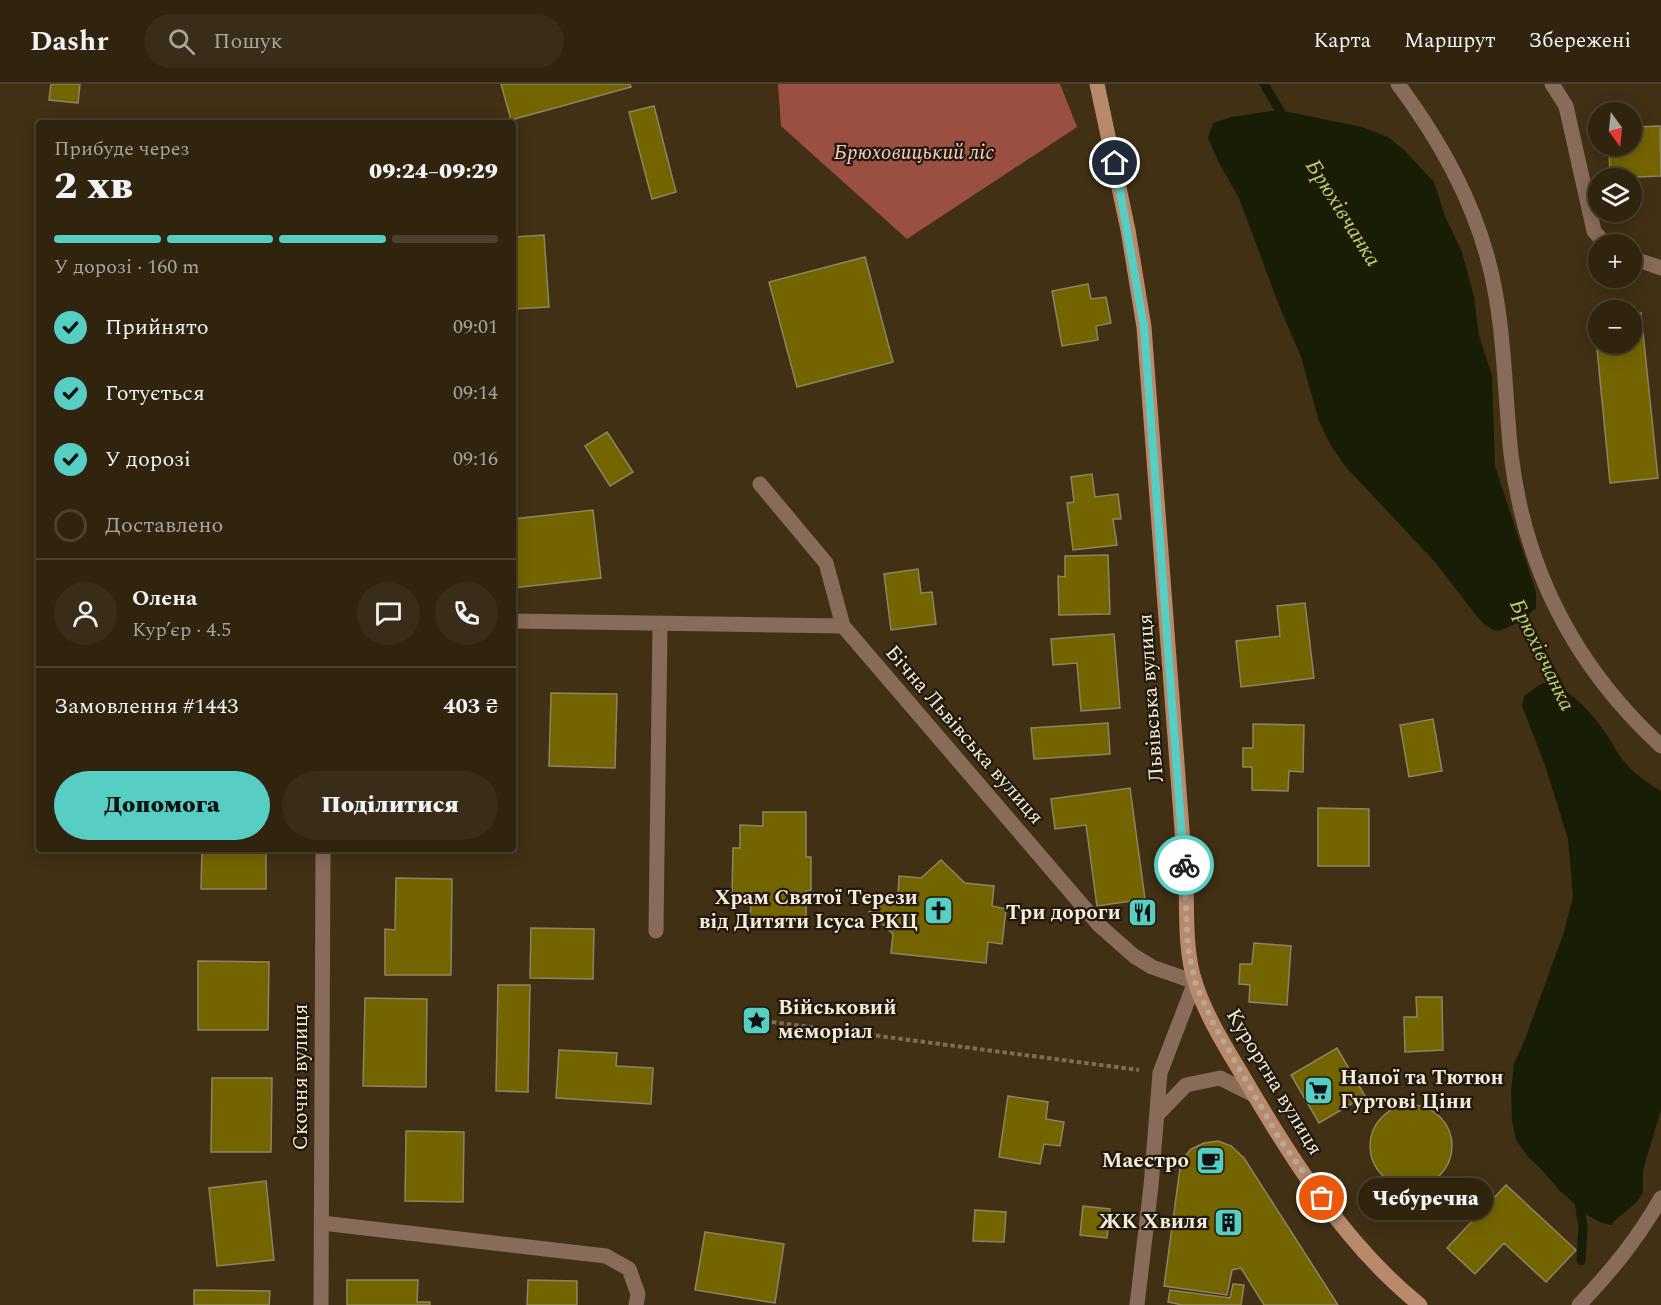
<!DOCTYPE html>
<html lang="uk">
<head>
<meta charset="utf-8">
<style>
  body { margin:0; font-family:Spectral,serif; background:#392c18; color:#f1f3f6; height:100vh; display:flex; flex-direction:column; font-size:22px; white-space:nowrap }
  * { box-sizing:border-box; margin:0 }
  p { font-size:20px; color:#a8a49e }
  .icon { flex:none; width:33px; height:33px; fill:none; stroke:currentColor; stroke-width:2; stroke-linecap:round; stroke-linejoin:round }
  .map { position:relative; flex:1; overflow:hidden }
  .details { position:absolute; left:36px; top:36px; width:480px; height:732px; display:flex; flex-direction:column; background:#31240f; border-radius:6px; box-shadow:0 3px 15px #0003,0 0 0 2px #4c412f }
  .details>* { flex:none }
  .needle { width:39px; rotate:165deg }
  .fabs { position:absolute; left:1588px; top:18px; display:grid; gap:12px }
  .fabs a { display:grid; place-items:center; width:54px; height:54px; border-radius:50%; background:#31240f; box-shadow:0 3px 15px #0003,0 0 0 2px #4c412f; font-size:30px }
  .pin { position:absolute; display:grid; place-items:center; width:51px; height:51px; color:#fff; margin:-26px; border:3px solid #fff; border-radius:50%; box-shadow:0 2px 6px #0007 }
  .courier { position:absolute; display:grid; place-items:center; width:60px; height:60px; margin:-30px; border:4px solid #56cec3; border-radius:50%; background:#fff; color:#222; box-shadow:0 2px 8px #0007 }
  .bubble { position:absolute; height:42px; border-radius:21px; background:#31240f; box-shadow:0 3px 15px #0003,0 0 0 2px #4c412f; font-size:20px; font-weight:800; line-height:42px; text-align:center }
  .head em { font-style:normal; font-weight:800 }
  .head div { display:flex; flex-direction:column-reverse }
  .head { display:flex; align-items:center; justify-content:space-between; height:102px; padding:0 18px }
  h1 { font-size:39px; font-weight:800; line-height:45px }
  .bar { display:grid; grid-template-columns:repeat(4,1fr); gap:9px 6px; align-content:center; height:72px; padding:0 18px }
  .bar i { height:8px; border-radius:4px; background:#4c412f }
  .bar .on { background:#56cec3 }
  .bar p { grid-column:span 4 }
  .line { display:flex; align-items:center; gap:15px; padding:0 18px; border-top:2px solid #4c412f }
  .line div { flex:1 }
  .round { display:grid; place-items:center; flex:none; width:63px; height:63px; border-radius:32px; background:#392c18 }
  ol { padding:0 18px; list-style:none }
  li { display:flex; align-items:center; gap:18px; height:66px }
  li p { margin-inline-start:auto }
  li .icon { padding:6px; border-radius:50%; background:#56cec3; color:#111; stroke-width:4 }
  li:last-child { color:#a8a49e }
  li i { width:33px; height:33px; border:3px solid #4c412f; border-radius:50% }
  .button { display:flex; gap:12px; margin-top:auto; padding:12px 18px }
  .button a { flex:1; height:69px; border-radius:36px; background:#56cec3; color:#111; font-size:24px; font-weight:800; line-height:69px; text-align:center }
  .button a+a { background:#392c18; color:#f1f3f6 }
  header { display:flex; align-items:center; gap:36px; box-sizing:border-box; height:84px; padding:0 30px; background:#31240f; border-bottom:2px solid #4c412f }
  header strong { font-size:28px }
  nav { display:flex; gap:33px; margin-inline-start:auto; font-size:21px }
  .search { width:420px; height:54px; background:#392c18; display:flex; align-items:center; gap:15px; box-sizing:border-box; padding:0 21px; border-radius:33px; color:#a8a49e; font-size:22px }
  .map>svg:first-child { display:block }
  .forest { fill:#9b4f40 }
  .water { fill:#181e06 }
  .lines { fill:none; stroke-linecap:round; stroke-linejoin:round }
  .stream { stroke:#181e06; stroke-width:9 }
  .building { fill:#746400; stroke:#8c8563; stroke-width:1.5 }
  .path { stroke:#7c6d55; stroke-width:4; stroke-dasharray:4.5 3; stroke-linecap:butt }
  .service { stroke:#886b58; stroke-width:15 }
  .minor { stroke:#886b58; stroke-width:15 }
  .tertiary { stroke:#886b58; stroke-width:15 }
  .secondary { stroke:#b8896b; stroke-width:15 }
  .done { stroke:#b7aa95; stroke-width:6; stroke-dasharray:0 10.8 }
  .route { stroke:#56cec3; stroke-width:8 }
  .labels { text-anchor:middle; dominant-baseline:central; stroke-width:4.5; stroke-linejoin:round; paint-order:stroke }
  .park-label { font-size:21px; font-style:italic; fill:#f8cbc1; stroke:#21190d }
  .street-label { font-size:21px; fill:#f7ebdb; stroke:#21190d }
  .poi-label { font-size:21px; font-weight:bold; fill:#f7ebdb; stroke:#21190d; text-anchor:end }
  .water-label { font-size:22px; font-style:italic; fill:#bcd56c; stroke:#21190d }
</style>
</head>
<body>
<header>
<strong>Dashr</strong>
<div class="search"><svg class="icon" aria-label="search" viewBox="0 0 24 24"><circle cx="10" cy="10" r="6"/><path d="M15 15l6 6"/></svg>Пошук</div>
<nav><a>Карта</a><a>Маршрут</a><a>Збережені</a></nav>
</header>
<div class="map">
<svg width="1661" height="1221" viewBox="0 0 1661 1221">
  <rect width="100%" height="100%" fill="#413014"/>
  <path class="forest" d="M778,0H1060L1077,43L907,155L781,42Z"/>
  <path class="water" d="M1279,26L1362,43L1388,53L1404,66L1434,98L1445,132L1462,168L1474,213L1479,251L1492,292L1495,382L1536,508V524L1521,537L1500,547L1493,546L1485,541L1479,535L1434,477L1345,382L1330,360L1319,337L1301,273L1280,224L1239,114L1219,79L1208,54L1213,39L1231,33Z
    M1550,598C1573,608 1593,630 1607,651C1613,659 1616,668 1622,675C1633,689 1646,698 1661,707V1026L1643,1086V1109L1636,1119L1614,1137L1612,1141L1602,1139L1587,1131L1560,1107L1541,1085L1528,1073L1516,1056L1512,1036L1511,1008L1514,980L1525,955L1563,851L1573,813L1568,755L1545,681L1522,622L1524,612L1541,600Z"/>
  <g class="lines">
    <path class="stream" d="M1264,0L1286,37
      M1519,524L1563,610
      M1578,1112L1583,1143L1581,1177"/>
  </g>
  <path class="building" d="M51,0H80L78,19L49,16Z
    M501,0H630L631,3L511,36Z
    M654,22L676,108L652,115L629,28Z
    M1660,42L1661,92L1610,94L1609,62H1632V43Z
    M513,142L514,153L544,151L549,223L513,225Z
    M865,173L893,278L797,303L769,198Z
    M1088,200L1091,215L1106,213L1111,239L1096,242L1098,256L1062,262L1052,207Z
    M1641,229L1658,394L1610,399L1594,234L1599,233V260H1632V230Z
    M607,348L633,388L610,402L585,362Z
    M1092,390L1095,413L1118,410L1121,435H1113L1117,461L1073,466L1067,419L1074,418L1071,393Z
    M593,426L601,494L513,504V435Z
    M1108,471L1110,530L1059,531L1058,492L1065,493V472Z
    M918,485L921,509L932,508L936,540L891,546L884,490Z
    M1305,519L1314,594L1241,603L1236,557L1280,552L1277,522Z
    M1114,550L1120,624L1081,627L1077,579L1053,581L1051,555Z
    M551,609L617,610L615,684L549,682Z
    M1433,635L1442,687L1409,693L1400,641Z
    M1108,639L1110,670L1034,675L1031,644Z
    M1253,640L1304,641L1303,688L1289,687L1288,707L1252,706V683H1243V664H1253Z
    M1130,704L1145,815L1097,822L1086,741L1055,745L1051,715Z
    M1318,724L1369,725V782H1318Z
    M763,728H806V773H811V806L806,807V838H750L751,812H732L733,764H740V741L763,742Z
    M202,765H266V805H201Z
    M941,776L965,799L994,802L992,822L1006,825L1002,860L988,858L986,879L891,869L893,850L869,828L898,812L899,792L921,794Z
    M396,794L452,795L451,891H385V845L395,846Z
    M531,844L594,845L593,895L530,894Z
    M1254,859L1291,862L1287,921L1249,918L1250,901L1239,900L1240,880H1252Z
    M198,877L269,878L268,946H198Z
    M498,901H530L528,1008L496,1007Z
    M1416,913H1442L1443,966L1405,968L1404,933H1417Z
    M365,914L427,915L426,1003L363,1002Z
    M1337,964L1365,1012L1319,1039L1291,991Z
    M559,966L617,969L616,982L653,984L651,1020L556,1014Z
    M212,994H272L271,1068H211Z
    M1008,1012L1048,1018L1046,1035L1064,1038L1060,1062L1044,1060L1040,1080L999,1073Z
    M1370 1062a41 41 0 1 1 82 0a41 41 0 1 1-82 0Z
    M406,1047L464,1048L463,1118L405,1117Z
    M1218,1057L1231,1062L1244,1074L1338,1221H1264L1241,1184L1232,1186L1227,1211L1164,1202L1181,1077L1191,1065L1204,1059Z
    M266,1097L274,1176L217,1182L209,1104Z
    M1506,1101L1576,1166L1546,1198L1504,1159L1475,1190L1447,1164Z
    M1083,1122L1110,1125L1107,1154L1080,1151Z
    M975,1126L1006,1128L1004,1158L973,1157Z
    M705,1148L784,1160L775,1219L695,1206Z
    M347,1196H418L417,1218H430V1221H347Z
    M528,1196L577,1197V1221H527Z
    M1233,1200L1244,1201L1241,1221H1182L1168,1218L1170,1206L1230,1214Z
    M194,1206L270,1207L269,1221H194Z"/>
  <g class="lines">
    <path class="path" d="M757,936L1139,986"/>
    <path class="service" d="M1398,0C1436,51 1470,110 1487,172C1505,235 1504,306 1511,370C1525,487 1575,583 1661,662
      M760,400L826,479L843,542
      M322,1139L606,1172L629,1185L638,1210L636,1221
      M1579,1221C1612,1186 1637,1156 1661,1114"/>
    <path class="minor" d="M1552,0L1566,22L1594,147L1605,160
      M1632,174L1661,184
      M513,537L843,542L1100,842L1134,872L1152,883L1195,898
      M656,847L660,539
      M321,1221L323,765"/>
    <path class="tertiary" d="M1157,1031L1186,1001L1220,994L1254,1011
      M1137,1221L1151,1102L1160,989L1195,898"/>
    <path class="secondary" d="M1097,0L1128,146L1144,243L1186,799C1187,831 1185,867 1195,898C1206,932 1225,962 1243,992C1290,1073 1346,1162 1420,1221"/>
  </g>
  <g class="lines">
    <path class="done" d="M1184,781L1188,864L1195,898L1212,937L1279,1054L1322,1114"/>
    <path class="route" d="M1115,79L1144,243L1184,781"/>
  </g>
  <defs>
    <symbol id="church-square" viewBox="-11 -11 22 22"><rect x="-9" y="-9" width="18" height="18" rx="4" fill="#56cec3" stroke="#21190d"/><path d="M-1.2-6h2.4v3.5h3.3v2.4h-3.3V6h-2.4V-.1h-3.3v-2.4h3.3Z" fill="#111"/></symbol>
    <symbol id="restaurant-square" viewBox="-11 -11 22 22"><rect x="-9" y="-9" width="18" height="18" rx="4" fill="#56cec3" stroke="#21190d"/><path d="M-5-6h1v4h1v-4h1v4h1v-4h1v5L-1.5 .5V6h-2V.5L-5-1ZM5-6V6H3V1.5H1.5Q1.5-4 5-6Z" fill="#111"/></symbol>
    <symbol id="sight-square" viewBox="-11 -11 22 22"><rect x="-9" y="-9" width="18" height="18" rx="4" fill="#56cec3" stroke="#21190d"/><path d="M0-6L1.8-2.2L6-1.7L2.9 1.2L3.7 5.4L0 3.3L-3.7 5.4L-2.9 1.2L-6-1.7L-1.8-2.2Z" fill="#111"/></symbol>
    <symbol id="supermarket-square" viewBox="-11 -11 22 22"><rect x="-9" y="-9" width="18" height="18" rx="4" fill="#56cec3" stroke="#21190d"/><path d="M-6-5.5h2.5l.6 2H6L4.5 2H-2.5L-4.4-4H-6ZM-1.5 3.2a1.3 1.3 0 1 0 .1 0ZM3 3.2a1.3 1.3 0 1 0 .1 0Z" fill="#111"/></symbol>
    <symbol id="cafe-square" viewBox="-11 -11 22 22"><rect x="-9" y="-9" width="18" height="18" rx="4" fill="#56cec3" stroke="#21190d"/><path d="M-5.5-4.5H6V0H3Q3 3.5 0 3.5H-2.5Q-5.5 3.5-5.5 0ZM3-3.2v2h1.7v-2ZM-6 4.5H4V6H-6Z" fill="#111"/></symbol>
    <symbol id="building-square" viewBox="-11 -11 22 22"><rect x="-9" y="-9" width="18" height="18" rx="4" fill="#56cec3" stroke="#21190d"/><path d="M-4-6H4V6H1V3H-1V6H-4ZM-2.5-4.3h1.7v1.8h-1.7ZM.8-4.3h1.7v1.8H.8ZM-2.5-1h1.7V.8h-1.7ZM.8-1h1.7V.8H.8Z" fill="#111"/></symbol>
  </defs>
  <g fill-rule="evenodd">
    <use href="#church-square" x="922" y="810" width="33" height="33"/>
    <use href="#restaurant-square" x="1126" y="812" width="33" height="33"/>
    <use href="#sight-square" x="740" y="920" width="33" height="33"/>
    <use href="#supermarket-square" x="1302" y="990" width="33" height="33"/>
    <use href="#cafe-square" x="1194" y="1060" width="33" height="33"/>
    <use href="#building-square" x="1212" y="1122" width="33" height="33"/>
  </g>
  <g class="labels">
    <g class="park-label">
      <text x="914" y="69">Брюховицький ліс</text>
    </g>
    <g class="street-label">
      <text transform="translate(1151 614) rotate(-94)">Львівська вулиця</text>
      <text transform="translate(964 651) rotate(49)">Бічна Львівська вулиця</text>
      <text transform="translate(301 993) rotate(-90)">Скочня вулиця</text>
      <text transform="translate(1274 998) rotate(59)">Курортна вулиця</text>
    </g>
    <g class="poi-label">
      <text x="918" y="814">Храм Святої Терези<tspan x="918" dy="24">від Дитяти Ісуса РКЦ</tspan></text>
      <text x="1121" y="829">Три дороги</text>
      <text x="778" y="924" text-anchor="start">Військовий<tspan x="778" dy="24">меморіал</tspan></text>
      <text x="1340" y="994" text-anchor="start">Напої та Тютюн<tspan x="1340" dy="24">Гуртові Ціни</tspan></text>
      <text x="1189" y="1077">Маестро</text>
      <text x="1208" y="1138">ЖК Хвиля</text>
    </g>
    <g class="water-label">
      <text transform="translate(1343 129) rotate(58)">Брюхівчанка</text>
      <text transform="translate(1542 571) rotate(64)">Брюхівчанка</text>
    </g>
  </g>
</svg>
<div class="fabs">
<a><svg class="needle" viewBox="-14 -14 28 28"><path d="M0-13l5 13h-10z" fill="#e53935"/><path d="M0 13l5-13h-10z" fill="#a8a49e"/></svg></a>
<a><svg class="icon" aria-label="layers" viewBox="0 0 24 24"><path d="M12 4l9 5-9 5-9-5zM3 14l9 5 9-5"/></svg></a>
<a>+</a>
<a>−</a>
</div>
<div class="pin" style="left:1322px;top:1114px;background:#ea580c"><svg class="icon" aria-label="bag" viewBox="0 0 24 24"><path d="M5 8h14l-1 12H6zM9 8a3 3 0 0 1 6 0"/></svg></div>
<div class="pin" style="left:1115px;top:79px;background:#1f2937"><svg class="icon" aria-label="home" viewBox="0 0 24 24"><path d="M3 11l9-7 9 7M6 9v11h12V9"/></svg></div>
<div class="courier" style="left:1184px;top:781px"><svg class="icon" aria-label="bike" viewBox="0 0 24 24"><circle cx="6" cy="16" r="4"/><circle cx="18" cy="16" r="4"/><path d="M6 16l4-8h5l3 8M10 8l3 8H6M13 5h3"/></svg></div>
<div class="bubble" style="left:1358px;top:1094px;width:135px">Чебуречна</div>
<section class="details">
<div class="head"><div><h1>2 хв</h1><p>Прибуде через</p></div><em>09:24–09:29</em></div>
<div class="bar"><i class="on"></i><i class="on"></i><i class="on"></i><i></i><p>У дорозі · 160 m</p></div>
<ol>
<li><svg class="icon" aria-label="check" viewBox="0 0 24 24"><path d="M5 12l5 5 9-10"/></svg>Прийнято<p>09:01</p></li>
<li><svg class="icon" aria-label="check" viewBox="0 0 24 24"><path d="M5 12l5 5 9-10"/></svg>Готується<p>09:14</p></li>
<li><svg class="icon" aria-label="check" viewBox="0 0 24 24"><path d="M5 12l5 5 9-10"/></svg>У дорозі<p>09:16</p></li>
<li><i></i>Доставлено</li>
</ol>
<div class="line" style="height:108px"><a class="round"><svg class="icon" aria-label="person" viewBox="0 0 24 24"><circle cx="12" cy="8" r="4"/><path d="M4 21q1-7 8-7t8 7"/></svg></a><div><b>Олена</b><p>Кур’єр · 4.5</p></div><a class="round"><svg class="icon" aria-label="chat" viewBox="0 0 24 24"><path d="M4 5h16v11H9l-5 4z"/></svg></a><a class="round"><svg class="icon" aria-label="phone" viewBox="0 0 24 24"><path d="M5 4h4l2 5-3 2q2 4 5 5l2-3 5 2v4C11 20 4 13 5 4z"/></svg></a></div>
<div class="line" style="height:78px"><div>Замовлення #1443</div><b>403 ₴</b></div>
<div class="button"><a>Допомога</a><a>Поділитися</a></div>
</section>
</div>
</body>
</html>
